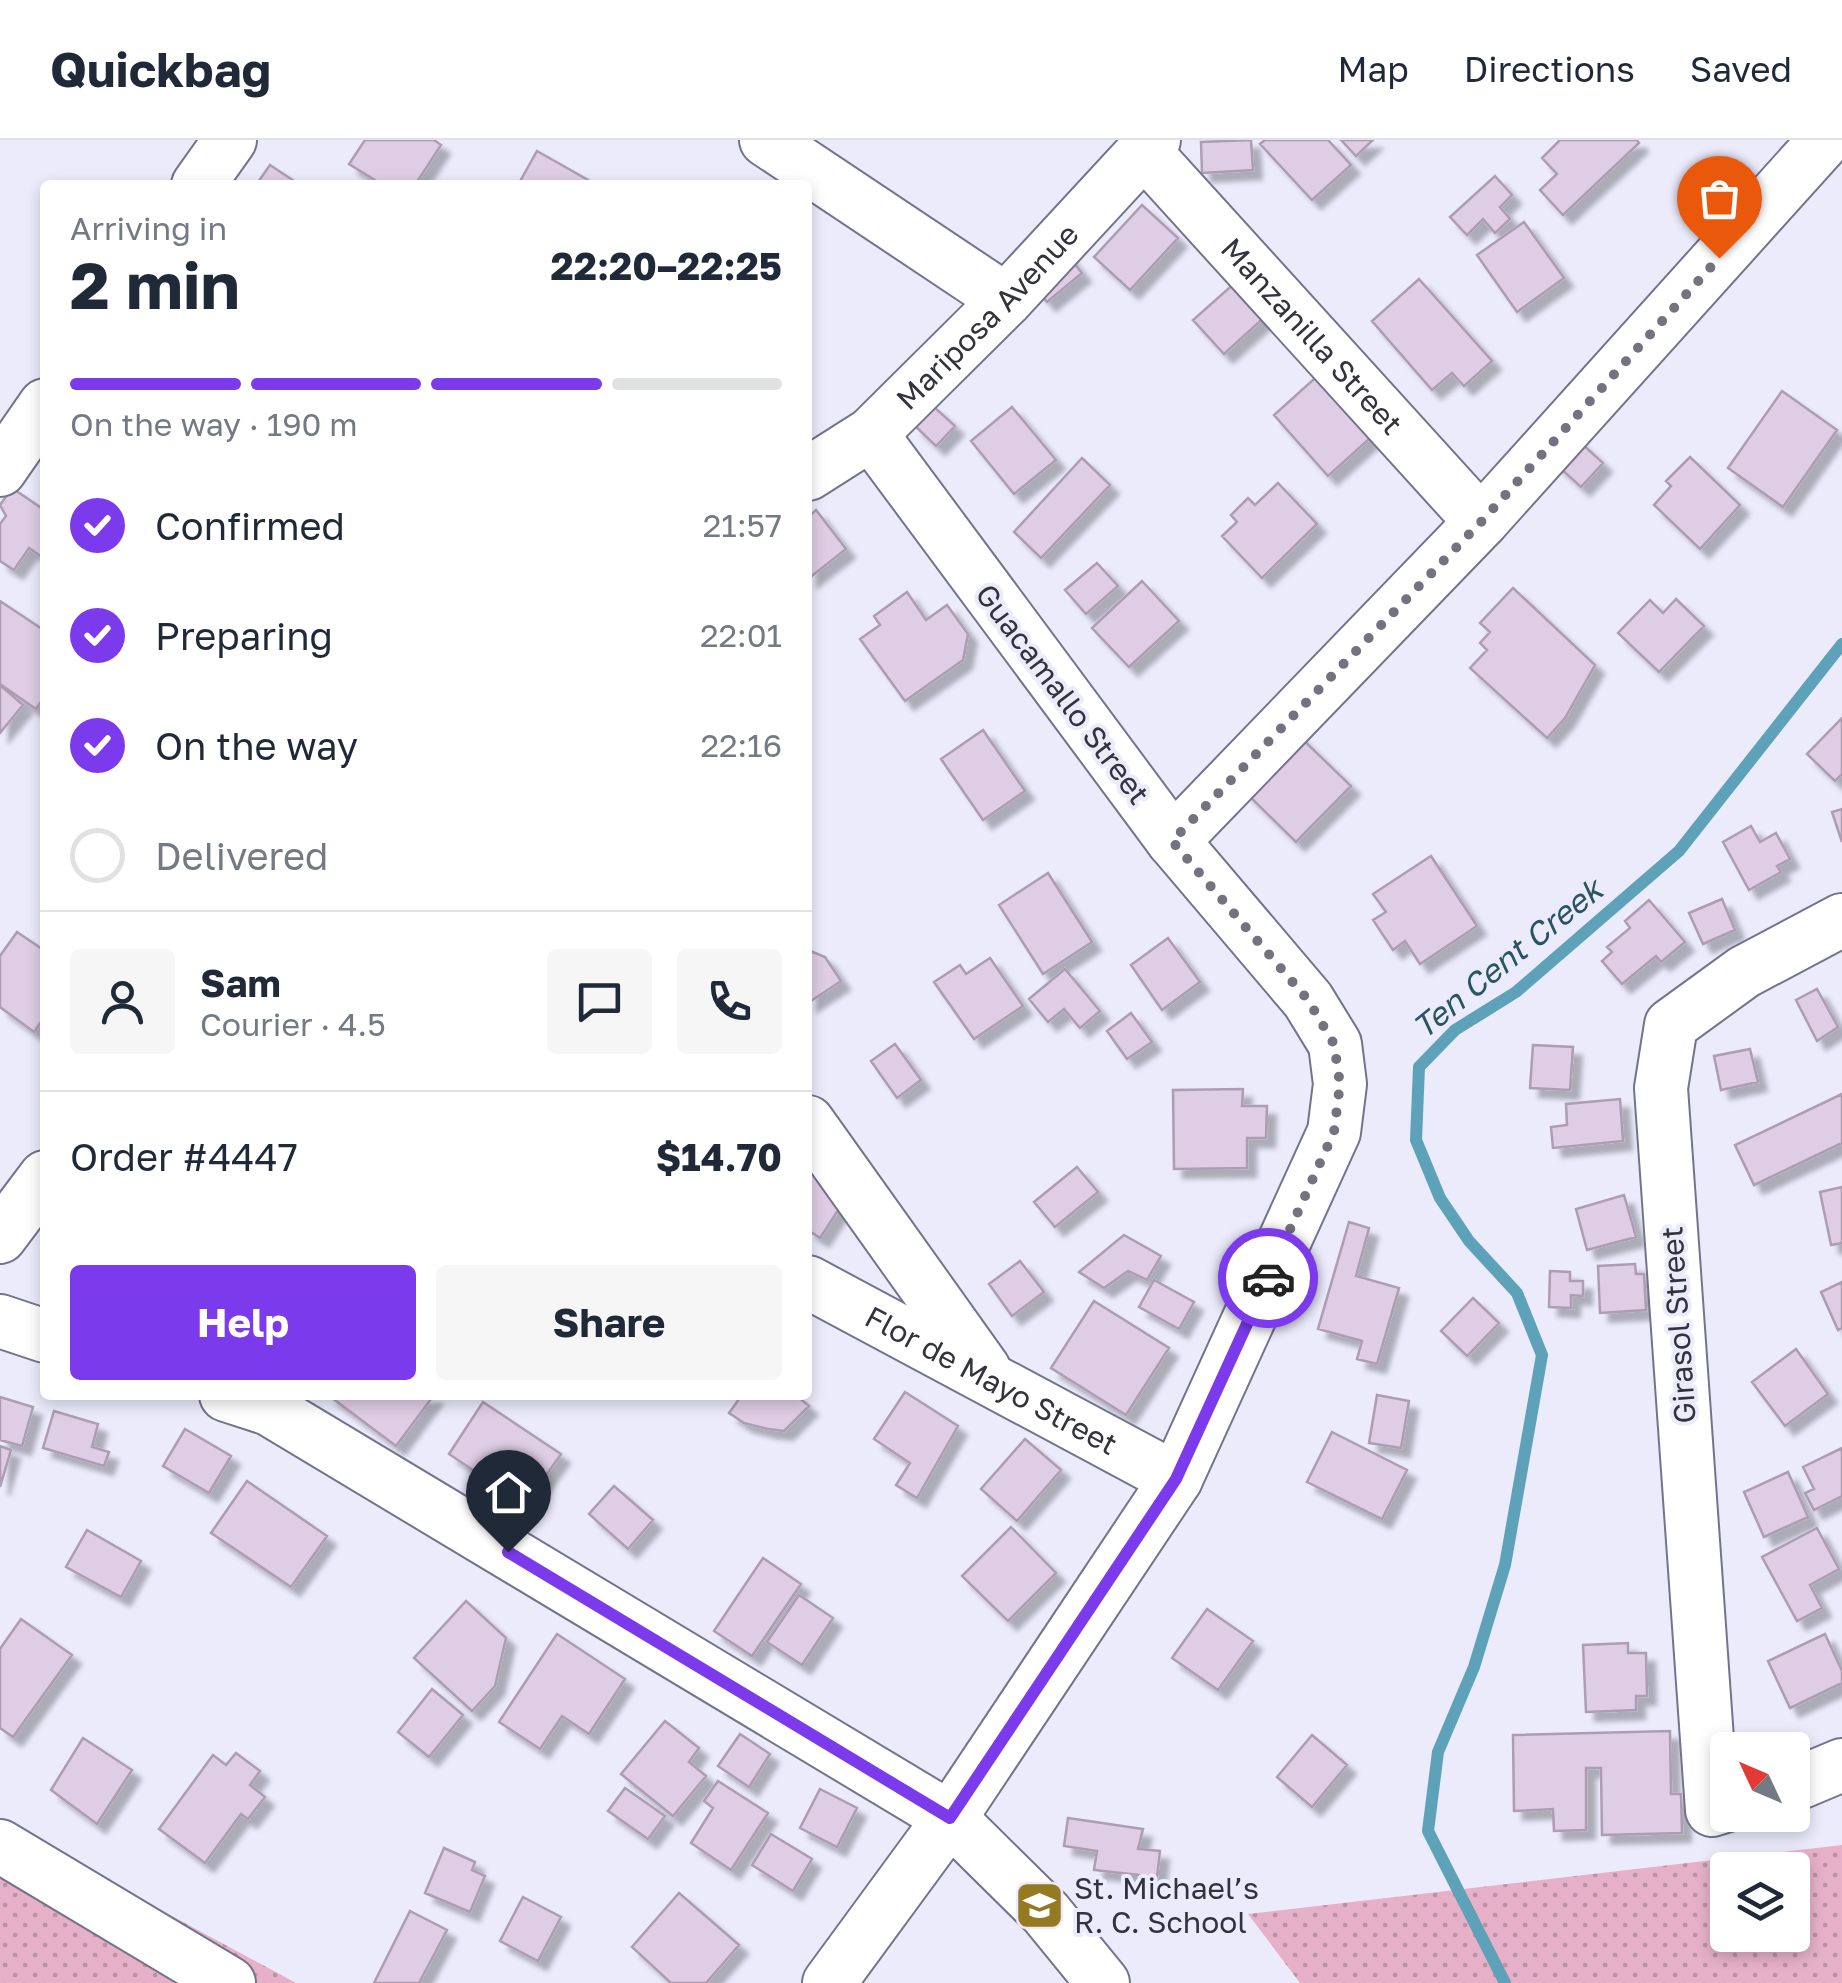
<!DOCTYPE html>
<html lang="en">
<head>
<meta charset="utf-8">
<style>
  body { margin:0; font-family:"Golos Text",sans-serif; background:#f6f6f7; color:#1f2937; height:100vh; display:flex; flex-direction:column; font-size:38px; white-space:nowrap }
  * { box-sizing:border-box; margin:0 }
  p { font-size:32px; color:#747a83 }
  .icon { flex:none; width:55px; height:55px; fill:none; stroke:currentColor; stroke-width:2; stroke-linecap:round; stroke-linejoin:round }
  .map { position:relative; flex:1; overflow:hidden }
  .side { position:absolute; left:40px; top:40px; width:772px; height:1220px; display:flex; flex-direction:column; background:#fff; border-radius:10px; box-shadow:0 5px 15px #0003 }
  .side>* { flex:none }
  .needle { width:65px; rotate:314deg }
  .fabs { position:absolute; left:1710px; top:1592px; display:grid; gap:20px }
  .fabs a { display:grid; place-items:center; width:100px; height:100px; border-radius:10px; background:#fff; box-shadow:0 5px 15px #0003; font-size:50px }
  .pin { position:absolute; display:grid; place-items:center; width:85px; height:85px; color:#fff; margin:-102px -42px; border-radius:50% 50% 50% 0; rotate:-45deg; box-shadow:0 0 10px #0007 }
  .pin .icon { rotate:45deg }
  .courier { position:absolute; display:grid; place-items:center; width:100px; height:100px; margin:-50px; border:8px solid #7c3aed; border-radius:50%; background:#fff; color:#222; box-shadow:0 2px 12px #0007 }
  .head em { font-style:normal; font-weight:700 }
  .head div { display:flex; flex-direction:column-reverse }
  .head { display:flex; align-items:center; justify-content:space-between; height:170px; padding:0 30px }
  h1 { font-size:65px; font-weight:700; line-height:75px }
  .bar { display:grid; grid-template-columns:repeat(4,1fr); gap:15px 10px; align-content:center; height:120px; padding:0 30px }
  .bar i { height:12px; border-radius:8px; background:#e0e1e3 }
  .bar .active { background:#7c3aed }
  .bar p { grid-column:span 4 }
  .line { display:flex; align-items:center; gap:25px; padding:0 30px; border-top:2px solid #e0e1e3 }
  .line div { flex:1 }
  .round { display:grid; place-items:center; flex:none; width:105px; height:105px; border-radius:10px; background:#f6f6f7 }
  ol { padding:0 30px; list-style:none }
  li { display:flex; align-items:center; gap:30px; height:110px }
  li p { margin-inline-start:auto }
  li .icon { padding:10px; border-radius:50%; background:#7c3aed; color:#fff; stroke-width:4 }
  li:last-child { color:#747a83 }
  li i { width:55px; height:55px; border:5px solid #e0e1e3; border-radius:50% }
  .button { display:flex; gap:20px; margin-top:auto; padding:20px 30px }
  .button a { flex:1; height:115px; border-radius:10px; background:#7c3aed; color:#fff; font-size:40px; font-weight:700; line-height:115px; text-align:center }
  .button a+a { background:#f6f6f7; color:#1f2937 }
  header { display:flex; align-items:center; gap:60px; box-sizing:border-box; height:140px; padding:0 50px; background:#fff; border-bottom:2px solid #e0e1e3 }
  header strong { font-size:48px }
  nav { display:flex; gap:55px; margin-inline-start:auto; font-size:35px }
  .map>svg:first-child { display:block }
  .grass { fill:url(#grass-dots); fill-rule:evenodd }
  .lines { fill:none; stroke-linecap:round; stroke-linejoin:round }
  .stream { stroke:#5da2b8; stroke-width:12 }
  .building { fill:#decde4; stroke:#ad9db2; stroke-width:2.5; filter:url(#shadow) }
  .minor-casing { stroke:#73748b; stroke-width:56 }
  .minor { stroke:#fff; stroke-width:52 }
  .done { stroke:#737380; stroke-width:10; stroke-dasharray:0 18 }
  .route { stroke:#7c3aed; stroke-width:12 }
  .labels { text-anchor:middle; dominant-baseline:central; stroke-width:8; stroke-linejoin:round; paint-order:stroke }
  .street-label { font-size:30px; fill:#32333d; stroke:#ebebfc }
  .poi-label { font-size:30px; fill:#32333d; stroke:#ebebfc; text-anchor:start }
  .water-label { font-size:32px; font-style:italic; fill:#295561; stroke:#ebebfc }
</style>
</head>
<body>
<header>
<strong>Quickbag</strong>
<nav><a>Map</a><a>Directions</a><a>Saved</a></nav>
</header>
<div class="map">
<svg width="1842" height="1843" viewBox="0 0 1842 1843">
  <defs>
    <pattern id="grass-dots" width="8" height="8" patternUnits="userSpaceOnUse" patternTransform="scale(2.5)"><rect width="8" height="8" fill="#e6b1c8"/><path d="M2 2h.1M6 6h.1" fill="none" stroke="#bb91a4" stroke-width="1.8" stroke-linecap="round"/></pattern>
    <filter id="shadow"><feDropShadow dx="9" dy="9" stdDeviation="2.5" flood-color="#0004"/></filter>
  </defs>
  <rect width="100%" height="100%" fill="#ebebfc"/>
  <path class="grass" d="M0,1683L296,1843H0Z
    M1842,1705V1843H1300L1248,1774ZM1728,1730H1792V1795H1728Z"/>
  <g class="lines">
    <path class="stream" d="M1505,1843L1428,1691L1438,1612L1474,1527L1505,1425L1542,1215L1517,1153L1469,1101L1440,1058L1416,1000L1419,927L1455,890L1516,852L1679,711L1842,504"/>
  </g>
  <path class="building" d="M365,0H434L441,5L415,45H383L349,24Z
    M1251,0L1253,30L1202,33L1201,2Z
    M1265,0H1328L1351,25L1312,60L1260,4Z
    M1341,0H1373L1356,16Z
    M1560,0H1637L1639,3L1563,75L1540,50L1557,34L1542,18Z
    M537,11L588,40L585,45H518Z
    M270,25L300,45H256Z
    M1495,36L1512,55L1500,67L1510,79L1495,93L1483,79L1467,95L1450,77Z
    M1142,65L1178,98L1130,150L1094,117Z
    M1524,82L1564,138L1517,172L1477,115Z
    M1066,113L1082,133L1047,162L1031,143Z
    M1419,139L1492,221L1464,246L1452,233L1432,250L1372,181Z
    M1237,141L1268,174L1224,214L1193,180Z
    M1324,230L1378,291L1328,336L1274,275Z
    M1782,251L1837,290L1783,367L1728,328Z
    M933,266L955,286L936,306L914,285Z
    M1012,267L1056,320L1014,354L971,301Z
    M1569,292L1603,323L1581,347L1547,316Z
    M1690,317L1740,365L1700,409L1654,365L1671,346L1666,341Z
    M1082,318L1110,345L1041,418L1014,392Z
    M1278,343L1317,384L1262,438L1222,396L1237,382L1231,375L1248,358L1255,365Z
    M12,348L40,367L45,365V419L29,408L14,430L0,421V384L6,376L0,365Z
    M816,370L846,409L808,439V377Z
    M1097,423L1118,446L1086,474L1065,450Z
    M1142,441L1179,481L1129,527L1092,488Z
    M1513,448L1595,525L1565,578L1547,598L1470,528L1487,510L1480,503L1490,492L1480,483Z
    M907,452L926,480L947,465L968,494L963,520L905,561L860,499L880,485L874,476Z
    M1676,459L1704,486L1659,532L1618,493L1650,460L1663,473Z
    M0,461L45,491V556L36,569L0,544Z
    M0,545L23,565L0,593Z
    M1842,578V634L1835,641L1807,614Z
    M983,590L1025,651L983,680L941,619Z
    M1295,592L1351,646L1296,702L1241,648Z
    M1842,669V702L1832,672Z
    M1751,686L1760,702L1776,693L1790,719L1777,726L1781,732L1749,750L1723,702Z
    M1431,716L1477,786L1420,824L1405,801L1393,810L1373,780L1386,772L1373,754Z
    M1048,733L1092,802L1043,834L999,765Z
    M1722,759L1735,790L1703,804L1689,773Z
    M1649,760L1685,802L1661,822L1656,816L1622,844L1602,821L1612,812L1607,807L1630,788L1625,781Z
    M17,792L45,811V876L34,892L0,867V816Z
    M1168,798L1200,842L1162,870L1131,825Z
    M808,810L825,817L841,841L808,863Z
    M990,818L1023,866L974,899L934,842L960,825L966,834Z
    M1065,829L1100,871L1080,888L1064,869L1048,882L1029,859Z
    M1817,849L1838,887L1817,901L1796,860Z
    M1131,873L1152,902L1127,919L1107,891Z
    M895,904L921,940L897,958L871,921Z
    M1533,905L1573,907L1570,950L1530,948Z
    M1750,909L1758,942L1721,950L1714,916Z
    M1243,949L1242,966H1267L1266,998H1247V1028L1174,1029L1173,950Z
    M1842,954V1003L1754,1045L1735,1005Z
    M1620,959L1623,1001L1553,1008L1551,987L1567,985L1566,964Z
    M1077,1027L1098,1052L1055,1087L1034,1062Z
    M809,1030L848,1055L820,1098L808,1090Z
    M1842,1047V1103L1831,1105L1820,1052Z
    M1624,1055L1636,1097L1587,1110L1576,1069Z
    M1349,1082L1369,1088L1356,1136L1399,1148L1377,1224L1357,1219L1362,1201L1318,1189Z
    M1124,1095L1161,1116L1147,1140L1128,1131L1104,1148L1079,1132Z
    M1020,1121L1044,1152L1012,1176L989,1144Z
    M1635,1124L1636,1134H1644L1646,1170L1600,1173L1598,1126Z
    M1550,1131L1570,1132V1141H1583V1156L1571,1155V1168L1549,1167Z
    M1154,1140L1194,1162L1179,1189L1139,1167Z
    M1842,1142V1188L1838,1190L1821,1152Z
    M1473,1158L1499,1183L1467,1216L1441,1191Z
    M1094,1161L1169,1208L1126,1275L1051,1228Z
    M1796,1209L1828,1254L1785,1286L1752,1242Z
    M905,1252L958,1286L917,1358L896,1345L910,1323L874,1299Z
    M328,1255H434L396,1306Z
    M742,1255H796L809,1266L784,1291L768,1289L744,1283L729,1273Z
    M1377,1255L1409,1261L1401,1308L1369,1303Z
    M0,1257L33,1267L22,1306L0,1300Z
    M483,1262L561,1314L525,1365L449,1314Z
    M54,1271L98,1284L92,1307L109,1312L104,1326L43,1308Z
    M185,1289L231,1316L209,1353L163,1326Z
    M1332,1292L1407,1330L1382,1379L1307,1342Z
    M1025,1299L1061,1330L1017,1381L981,1349Z
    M0,1306L11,1310L0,1347Z
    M1842,1308V1356L1814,1370L1805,1353L1814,1349L1803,1327Z
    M1788,1332L1808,1377L1764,1397L1744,1352Z
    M247,1341L327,1396L291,1447L211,1393Z
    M614,1346L653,1380L628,1409L589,1374Z
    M1011,1387L1056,1433L1008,1481L962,1436Z
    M1817,1388L1839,1429L1810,1445L1822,1468L1797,1481L1762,1417Z
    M87,1390L141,1421L121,1457L66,1427Z
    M763,1418L801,1444L752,1516L714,1491Z
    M799,1455L833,1478L802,1525L767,1502Z
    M466,1461L506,1498L495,1546L472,1571L414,1518Z
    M1207,1469L1253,1501L1218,1550L1172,1518Z
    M21,1479L72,1515L13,1597L0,1588V1509Z
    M557,1494L625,1539L589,1594L562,1576L540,1609L499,1582Z
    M1825,1494L1842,1531V1543L1790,1568L1768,1521Z
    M1628,1503V1513H1646L1647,1556H1636V1570L1586,1572L1583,1505Z
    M432,1549L463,1575L429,1617L398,1592Z
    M665,1581L699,1608L689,1622L706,1636L673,1676L621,1634Z
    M1670,1591L1671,1654H1681L1682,1693L1602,1695L1601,1628H1586V1690L1554,1691L1553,1669L1514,1671L1513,1595Z
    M740,1594L770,1614L749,1647L718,1626Z
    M1312,1595L1347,1625L1312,1667L1277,1637Z
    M83,1598L132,1630L97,1684L51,1650Z
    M236,1613L260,1631L250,1645L265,1657L248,1679L241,1674L205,1723L159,1689L213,1615L226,1625Z
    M718,1641L768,1673L731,1730L691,1703L713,1668L704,1661Z
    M625,1648L665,1676L648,1699L608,1671Z
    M820,1649L857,1668L837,1707L800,1688Z
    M1068,1678L1143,1689L1138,1709L1160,1711L1157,1737L1094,1730L1097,1711L1064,1706Z
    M771,1694L812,1719L793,1751L752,1725Z
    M444,1708L475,1722L472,1730L485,1736L470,1772L425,1753Z
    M679,1753L739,1805L706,1843H671L632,1807Z
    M523,1757L561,1777L538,1821L500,1801Z
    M410,1771L447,1790L419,1843H374Z"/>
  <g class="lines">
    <defs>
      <g id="minor">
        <path d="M766,0L1006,160"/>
        <path id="s1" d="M1144,11L1481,382"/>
        <path d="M198,45L230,0"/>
        <path d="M0,330L45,265"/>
        <path id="s2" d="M808,334L871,294L1006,160L1154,0"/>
        <path d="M1173,701L1481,382L1825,0"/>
        <path d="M808,982L984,1229"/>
        <path d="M0,1097L45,1037"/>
        <path id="s3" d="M808,1142L1176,1339"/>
        <path d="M0,1181L45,1196"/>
        <path d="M226,1255L269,1269L950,1678L1046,1773L1103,1843"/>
        <path d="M1792,1646L1842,1625"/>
        <path d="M1728,1665L1712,1670L1661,948L1671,885L1744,832L1842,780"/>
        <path d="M0,1706L229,1843"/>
        <path d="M829,1843L950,1678L1176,1339L1334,992L1340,944L1335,904L1308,860L1173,701L871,294"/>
      </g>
    </defs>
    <use href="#minor" class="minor-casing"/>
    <use href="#minor" class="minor"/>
  </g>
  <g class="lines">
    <path class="done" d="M1268,1138L1334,992L1340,944L1334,904L1308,860L1172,701L1481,382L1719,118"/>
    <path class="route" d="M508,1412L950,1678L1176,1339L1268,1138"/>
  </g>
  <defs>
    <symbol id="school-square" viewBox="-11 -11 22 22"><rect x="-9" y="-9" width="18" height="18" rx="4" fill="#957a22" stroke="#ebebfc"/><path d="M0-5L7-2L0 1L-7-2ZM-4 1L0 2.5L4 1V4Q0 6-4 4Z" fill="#fff"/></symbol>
  </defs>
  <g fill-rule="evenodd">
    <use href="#school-square" x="1012" y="1738" width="55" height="55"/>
  </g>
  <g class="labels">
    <g class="street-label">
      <text stroke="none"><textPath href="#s2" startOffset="240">Mariposa Avenue</textPath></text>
      <text stroke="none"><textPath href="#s1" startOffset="250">Manzanilla Street</textPath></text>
      <text transform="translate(1063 554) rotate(53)">Guacamallo Street</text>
      <text transform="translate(1678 1185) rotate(-94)">Girasol Street</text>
      <text stroke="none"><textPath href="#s3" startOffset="208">Flor de Mayo Street</textPath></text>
    </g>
    <g class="poi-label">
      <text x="1074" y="1748">St. Michael’s<tspan x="1074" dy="34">R. C. School</tspan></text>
    </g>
    <g class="water-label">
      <text transform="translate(1507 818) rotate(-39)">Ten Cent Creek</text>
    </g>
  </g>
</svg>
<div class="fabs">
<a><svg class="needle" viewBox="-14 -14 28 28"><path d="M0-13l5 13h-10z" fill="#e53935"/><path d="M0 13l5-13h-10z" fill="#747a83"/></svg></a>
<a><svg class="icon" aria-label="layers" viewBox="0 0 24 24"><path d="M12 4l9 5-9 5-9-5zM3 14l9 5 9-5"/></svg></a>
</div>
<div class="pin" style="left:1719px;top:118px;background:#ea580c"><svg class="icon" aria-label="bag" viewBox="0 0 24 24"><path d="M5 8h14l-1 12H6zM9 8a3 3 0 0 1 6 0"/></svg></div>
<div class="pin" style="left:508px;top:1412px;background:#1f2937"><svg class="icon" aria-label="home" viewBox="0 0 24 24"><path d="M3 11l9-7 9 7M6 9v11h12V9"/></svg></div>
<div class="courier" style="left:1268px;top:1138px"><svg class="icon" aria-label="car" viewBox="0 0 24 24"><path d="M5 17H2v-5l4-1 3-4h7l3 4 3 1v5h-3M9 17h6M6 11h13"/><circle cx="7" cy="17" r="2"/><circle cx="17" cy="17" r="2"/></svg></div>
<section class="side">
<div class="head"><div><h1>2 min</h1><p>Arriving in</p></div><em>22:20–22:25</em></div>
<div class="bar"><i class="active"></i><i class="active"></i><i class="active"></i><i></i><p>On the way · 190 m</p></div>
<ol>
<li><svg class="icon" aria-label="check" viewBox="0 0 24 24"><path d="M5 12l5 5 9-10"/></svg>Confirmed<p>21:57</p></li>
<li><svg class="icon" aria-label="check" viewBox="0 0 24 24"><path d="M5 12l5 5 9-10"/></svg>Preparing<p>22:01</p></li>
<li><svg class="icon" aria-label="check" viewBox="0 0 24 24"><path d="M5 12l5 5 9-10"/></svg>On the way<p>22:16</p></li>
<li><i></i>Delivered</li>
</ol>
<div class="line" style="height:180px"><a class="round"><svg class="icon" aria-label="person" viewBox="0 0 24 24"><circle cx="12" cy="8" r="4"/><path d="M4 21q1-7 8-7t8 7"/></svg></a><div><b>Sam</b><p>Courier · 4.5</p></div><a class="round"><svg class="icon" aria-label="chat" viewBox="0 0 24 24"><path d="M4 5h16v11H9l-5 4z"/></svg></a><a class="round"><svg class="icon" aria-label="phone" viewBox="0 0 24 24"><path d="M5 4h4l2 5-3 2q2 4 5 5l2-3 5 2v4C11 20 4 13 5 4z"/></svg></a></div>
<div class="line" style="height:130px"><div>Order #4447</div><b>$14.70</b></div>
<div class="button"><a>Help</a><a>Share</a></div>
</section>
</div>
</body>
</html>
